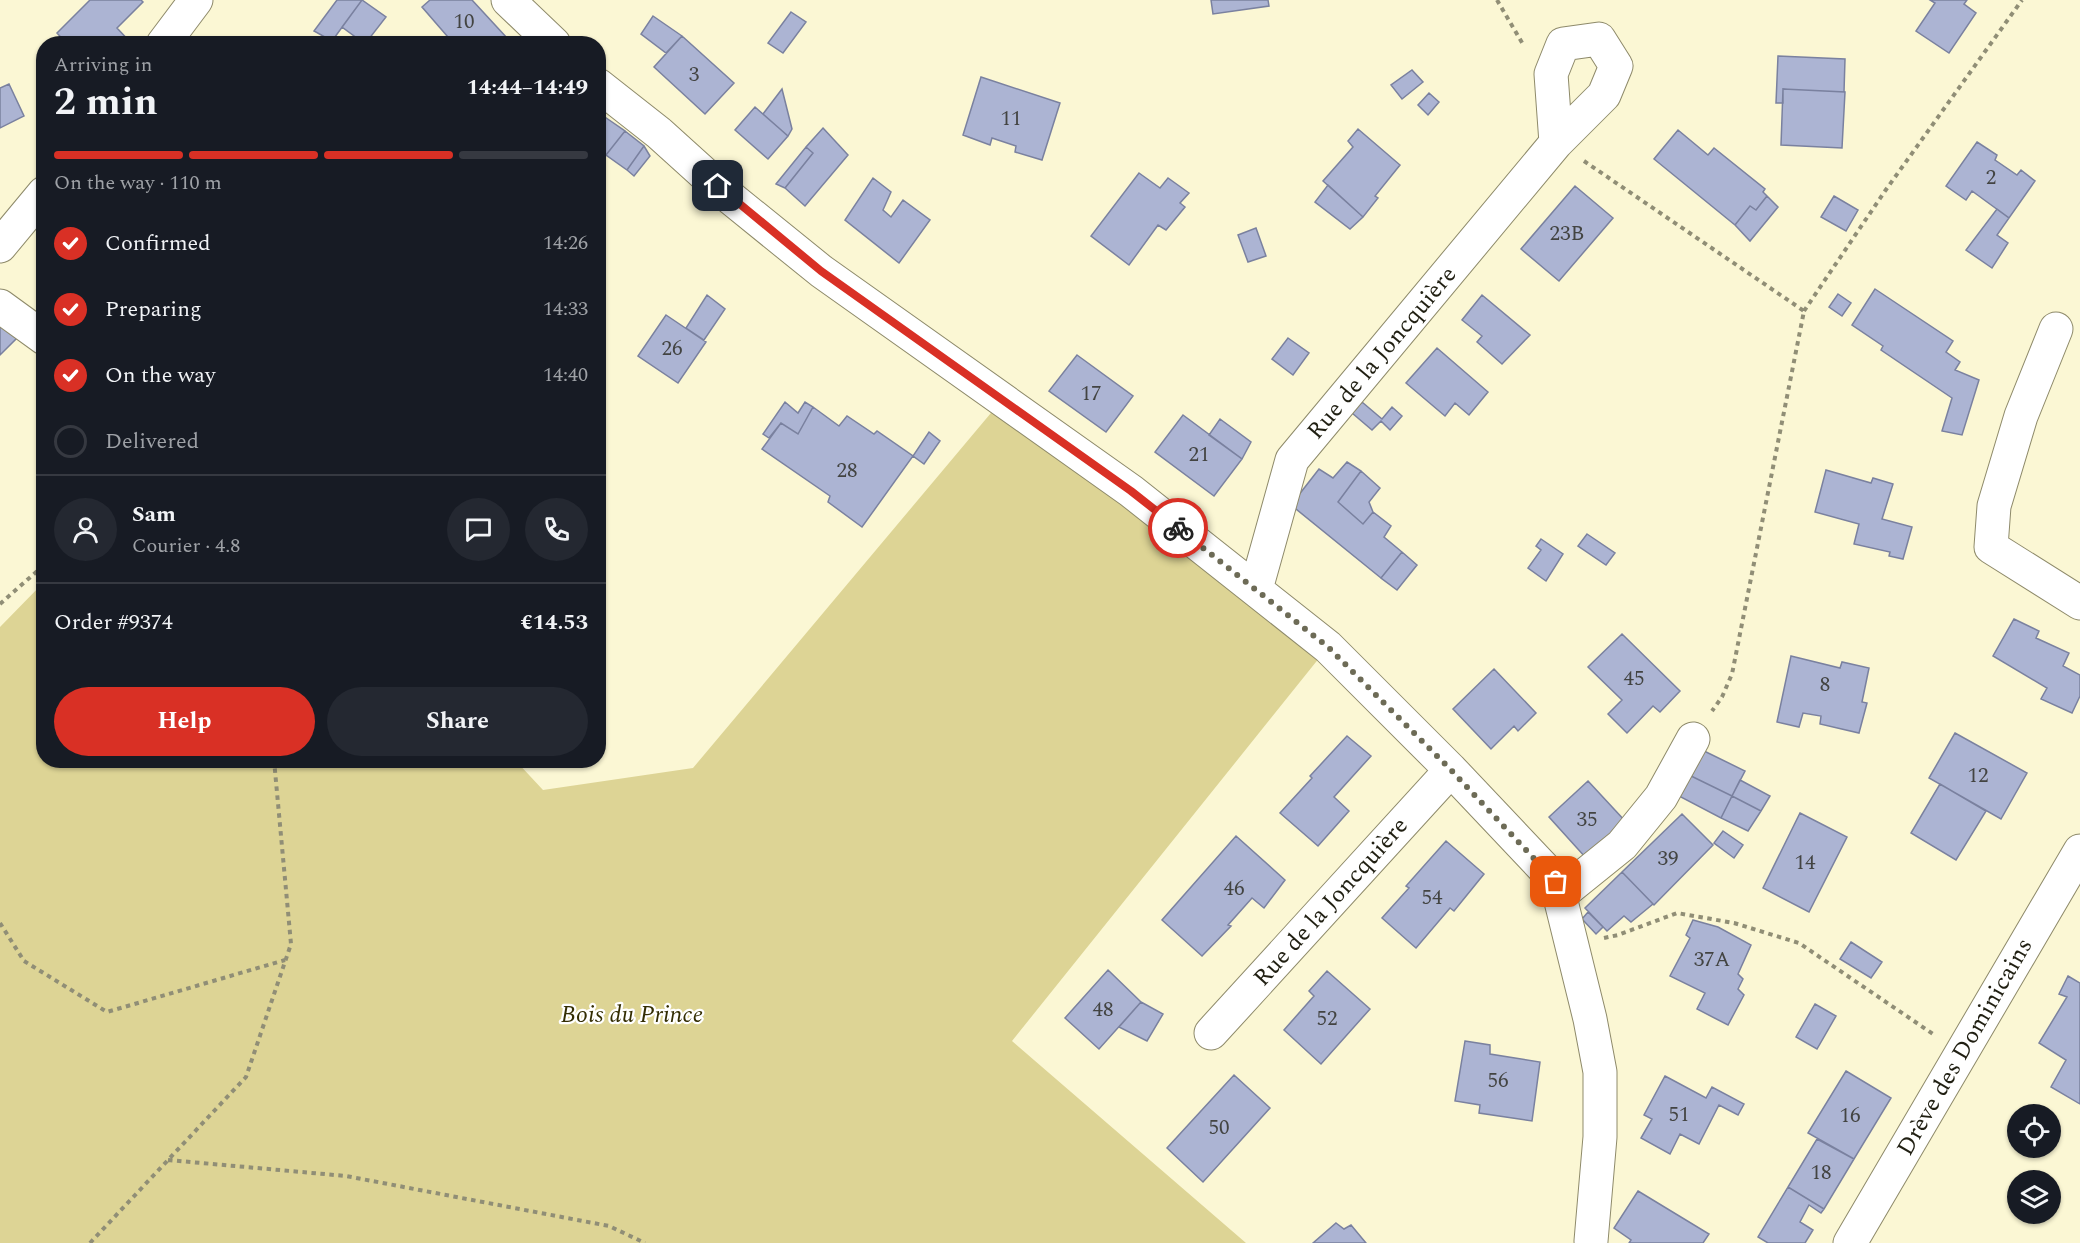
<!DOCTYPE html>
<html lang="en">
<head>
<meta charset="utf-8">
<style>
  body { margin:0; font-family:Spectral,serif; background:#242831; color:#f1f3f6; height:100vh; display:flex; flex-direction:column; font-size:22px; white-space:nowrap }
  * { box-sizing:border-box; margin:0 }
  p { font-size:20px; color:#9ea1a6 }
  .icon { flex:none; width:33px; height:33px; fill:none; stroke:currentColor; stroke-width:2; stroke-linecap:round; stroke-linejoin:round }
  .map { position:relative; flex:1; overflow:hidden }
  .side { position:absolute; left:36px; top:36px; width:570px; height:732px; display:flex; flex-direction:column; background:#171b24; border-radius:24px; box-shadow:0 2px 4px #0004 }
  .side>* { flex:none }
  .controls { position:absolute; left:2007px; top:1104px; display:grid; gap:12px }
  .controls a { display:grid; place-items:center; width:54px; height:54px; border-radius:50%; background:#171b24; box-shadow:0 2px 4px #0004; font-size:30px }
  .pin { position:absolute; display:grid; place-items:center; width:51px; height:51px; color:#fff; margin:-26px; border-radius:12px; box-shadow:0 3px 9px #0006 }
  .courier { position:absolute; display:grid; place-items:center; width:60px; height:60px; margin:-30px; border:4px solid #d93025; border-radius:50%; background:#fff; color:#222; box-shadow:0 2px 8px #0007 }
  .summary em { font-style:normal; font-weight:700 }
  .summary div { display:flex; flex-direction:column-reverse }
  .summary { display:flex; align-items:center; justify-content:space-between; height:102px; padding:0 18px }
  h1 { font-size:39px; font-weight:700; line-height:45px }
  .bar { display:grid; grid-template-columns:repeat(4,1fr); gap:9px 6px; align-content:center; height:72px; padding:0 18px }
  .bar i { height:8px; border-radius:4px; background:#363941 }
  .bar .active { background:#d93025 }
  .bar p { grid-column:span 4 }
  .line { display:flex; align-items:center; gap:15px; padding:0 18px; border-top:2px solid #363941 }
  .line div { flex:1 }
  .round { display:grid; place-items:center; flex:none; width:63px; height:63px; border-radius:32px; background:#242831 }
  ol { padding:0 18px; list-style:none }
  li { display:flex; align-items:center; gap:18px; height:66px }
  li p { margin-inline-start:auto }
  li .icon { padding:6px; border-radius:50%; background:#d93025; color:#fff; stroke-width:4 }
  li:last-child { color:#9ea1a6 }
  li i { width:33px; height:33px; border:3px solid #363941; border-radius:50% }
  .primary-button { display:flex; gap:12px; margin-top:auto; padding:12px 18px }
  .primary-button a { flex:1; height:69px; border-radius:36px; background:#d93025; color:#fff; font-size:24px; font-weight:700; line-height:69px; text-align:center }
  .primary-button a+a { background:#242831; color:#f1f3f6 }
  .map>svg:first-child { display:block }
  .green { fill:#ddd495 }
  .building { fill:#acb4d3; stroke:#7a819f; stroke-width:1.5 }
  .lines { fill:none; stroke-linecap:round; stroke-linejoin:round }
  .minor-casing { stroke:#8e8a6a; stroke-width:35 }
  .path { stroke:#908e76; stroke-width:4; stroke-dasharray:4.5 4.5; stroke-linecap:butt }
  .minor { stroke:#fff; stroke-width:33 }
  .done { stroke:#6d6b56; stroke-width:6; stroke-dasharray:0 10.8 }
  .route { stroke:#d93025; stroke-width:8 }
  .labels { text-anchor:middle; dominant-baseline:central; stroke-width:4.5; stroke-linejoin:round; paint-order:stroke }
  .number-label { font-size:21px; fill:#434442 }
  .street-label { font-size:24px; fill:#201f12; stroke:#fff }
  .park-label { font-size:24px; font-style:italic; fill:#332d02; stroke:#fff }
</style>
</head>
<body>
<div class="map">
<svg width="2080" height="1243" viewBox="0 0 2080 1243">
  <rect width="100%" height="100%" fill="#fbf7d4"/>
  <path class="green" d="M1001,401L1328,647L1012,1041L1246,1243H0V627L43,583L44,760L516,761L543,790L693,768Z"/>
  <path class="building" d="M90,0H141L143,2L117,28L132,44H67L57,33Z
    M337,0H362L332,41L314,31Z
    M362,0L386,17L365,44L342,27Z
    M430,0H472L507,38L500,44H454L422,7Z
    M1211,0H1268L1269,6L1213,14Z
    M1930,0H1967L1964,4L1976,13L1949,53L1916,31L1935,3Z
    M791,12L806,22L783,53L768,43Z
    M653,16L682,36L666,53L641,34Z
    M682,36L734,83L705,114L654,67Z
    M1778,56L1845,59L1844,92L1783,89V103H1776Z
    M1412,70L1423,82L1402,99L1391,85Z
    M981,77L1060,103L1042,160L1015,152L1016,146L992,138L990,145L963,135Z
    M9,84L24,116L0,128V88Z
    M782,89L792,129L788,136L763,114Z
    M1783,89L1845,92L1842,148L1781,145Z
    M1429,93L1439,102L1428,115L1418,105Z
    M755,107L788,136L768,159L735,130Z
    M599,113L625,131L606,155L598,149Z
    M823,128L848,155L805,206L785,188L813,153L806,147Z
    M1358,129L1400,165L1375,196L1378,198L1363,217L1323,181L1353,147L1348,141Z
    M1678,130L1708,155L1714,148L1765,189L1763,192L1767,196L1756,210L1750,206L1735,225L1654,159Z
    M625,131L644,146L627,170L606,155Z
    M1977,142L1997,155L1995,160L2017,175L2021,170L2035,181L2009,218L1972,191L1966,200L1946,186Z
    M644,146L650,156L634,176L627,170Z
    M806,147L813,153L785,188L776,184Z
    M598,149L606,155L598,165Z
    M1139,173L1160,188L1168,178L1189,193L1180,203L1185,207L1166,230L1158,225L1129,265L1091,236Z
    M873,178L891,192L883,210L891,217L903,200L930,220L899,263L845,220Z
    M1328,185L1363,217L1350,229L1315,202Z
    M1575,186L1613,218L1559,281L1521,249Z
    M1767,196L1778,207L1750,241L1735,225L1750,206L1756,210Z
    M1834,196L1858,210L1846,231L1821,217Z
    M1997,209L2009,218L1997,235L2008,243L1992,268L1966,250Z
    M1256,228L1266,256L1248,262L1238,235Z
    M1875,289L1953,341L1946,352L1960,362L1955,370L1979,380L1962,435L1942,431L1952,398L1881,350L1883,346L1852,325Z
    M1838,294L1851,303L1842,316L1829,307Z
    M707,295L725,309L704,340L686,328Z
    M1482,295L1530,335L1502,364L1477,342L1482,336L1462,320Z
    M666,315L706,342L678,383L638,356Z
    M0,325L17,338L0,355Z
    M1288,338L1309,353L1293,375L1272,359Z
    M1437,348L1488,392L1469,415L1455,403L1445,416L1406,383Z
    M1077,355L1133,396L1106,432L1049,391Z
    M785,402L798,413L805,402L813,407L798,434L781,423L769,438L763,434Z
    M1362,402L1382,419L1392,407L1402,416L1390,430L1381,421L1372,430L1352,413Z
    M813,407L839,426L847,416L874,434L877,431L913,456L862,527L828,502L830,496L762,449L781,423L798,434Z
    M1183,415L1242,459L1214,496L1155,452Z
    M1220,419L1251,442L1242,459L1209,435Z
    M929,432L940,441L924,464L913,456Z
    M1347,462L1361,471L1338,502L1363,524L1373,512L1391,526L1384,537L1402,552L1381,578L1291,505L1319,469L1333,478Z
    M1826,470L1871,483L1873,478L1893,484L1882,519L1912,527L1903,559L1889,556L1890,552L1854,544L1859,524L1815,512Z
    M1361,471L1380,488L1369,502L1373,512L1363,524L1338,502Z
    M1587,534L1615,553L1606,565L1578,546Z
    M1541,539L1563,554L1546,581L1528,568L1541,550L1536,546Z
    M1402,552L1417,565L1397,590L1381,578Z
    M2014,619L2039,631L2036,638L2069,653L2063,666L2080,675V696L2072,713L2041,699L2047,688L1993,656Z
    M1622,634L1680,691L1660,712L1653,706L1627,733L1608,714L1622,700L1588,667Z
    M1791,656L1840,668L1842,662L1869,668L1862,702L1867,703L1859,733L1820,724L1821,716L1803,713L1799,727L1777,722Z
    M1494,669L1536,713L1518,731L1514,726L1491,749L1453,709Z
    M1955,733L2027,773L2001,819L1929,778Z
    M1347,736L1371,756L1334,797L1349,811L1318,846L1280,813L1312,778L1310,776Z
    M1700,749L1745,771L1732,796L1687,774Z
    M1687,774L1732,796L1721,818L1677,795Z
    M1740,780L1770,796L1761,811L1732,796Z
    M1588,781L1626,822L1586,858L1549,817Z
    M1940,784L1986,811L1956,860L1911,833Z
    M1732,796L1761,811L1748,831L1721,818Z
    M1800,813L1847,837L1809,912L1763,888Z
    M1682,814L1713,845L1654,905L1622,872Z
    M1723,831L1743,845L1734,858L1714,843Z
    M1236,836L1285,880L1264,908L1252,898L1228,925L1231,926L1202,956L1162,920Z
    M1446,841L1484,874L1454,911L1450,908L1416,948L1382,918L1409,888L1406,886Z
    M1622,872L1653,904L1631,922L1624,916L1607,931L1585,908Z
    M1588,912L1603,927L1596,934L1582,919Z
    M1693,920L1718,927L1751,945L1738,974L1743,979L1738,989L1744,995L1728,1025L1697,1009L1705,993L1670,976L1690,938L1686,935Z
    M1851,942L1882,962L1871,978L1840,959Z
    M1108,970L1141,1002L1099,1049L1065,1018Z
    M1327,971L1370,1009L1321,1064L1284,1030L1314,996L1309,991Z
    M2068,976L2080,983V1104L2051,1087L2066,1060L2039,1043L2067,997L2059,994Z
    M1141,1002L1163,1014L1147,1041L1119,1027Z
    M1815,1004L1836,1016L1817,1049L1796,1037Z
    M1465,1041L1490,1045V1054L1540,1062L1532,1121L1479,1113L1480,1105L1455,1101Z
    M1846,1071L1891,1098L1854,1159L1808,1133Z
    M1234,1075L1270,1108L1203,1182L1167,1148Z
    M1665,1076L1706,1098L1712,1087L1744,1104L1738,1115L1719,1105L1699,1144L1680,1134L1670,1154L1641,1138L1652,1119L1644,1115Z
    M1817,1139L1854,1159L1824,1209L1788,1187Z
    M1788,1187L1824,1209L1821,1213L1809,1205L1800,1222L1813,1230L1805,1243H1768L1758,1237Z
    M1638,1191L1709,1234L1703,1243H1629L1631,1240L1614,1228Z
    M1336,1223L1344,1229L1351,1225L1366,1243H1313Z"/>
  <g class="lines">
    <defs>
      <path id="minor" d="M508,0L554,44
        M163,44L196,0
        M598,85L659,133L732,199L821,271L1131,491L1328,647L1451,770L1556,881L1590,1019L1600,1072V1137L1591,1241
        M0,246L44,193
        M0,306L44,338
        M2056,329L2021,416L1994,506L1991,547L2080,603
        M1256,589L1292,460L1556,143L1604,95L1616,66L1599,39L1563,44L1551,74L1556,143
        M1560,895L1622,845L1661,797L1693,739
        M1211,1033L1451,770
        M1850,1243L2080,851"/>
    </defs>
    <use href="#minor" class="minor-casing"/>
    <path class="path" d="M1497,0L1524,46
      M1584,161L1804,311L1732,674L1722,697L1712,711
      M1804,311L1885,191L2022,0
      M0,604L44,565
      M0,923L24,961L107,1012L285,960
      M1604,938L1618,935L1677,913L1734,923L1799,943L1933,1034
      M168,1160L346,1176L609,1226L645,1243
      M90,1243L246,1077L291,944L274,760"/>
    <use href="#minor" class="minor"/>
  </g>
  <g class="lines">
    <path class="done" d="M1178,528L1328,647L1451,770L1556,882"/>
    <path class="route" d="M718,186L821,271L1131,491L1178,528"/>
  </g>
  <g class="labels">
    <g class="number-label">
      <text x="464" y="22">10</text>
      <text x="694" y="75">3</text>
      <text x="1011" y="119">11</text>
      <text x="1991" y="178">2</text>
      <text x="1567" y="234">23B</text>
      <text x="672" y="349">26</text>
      <text x="1091" y="394">17</text>
      <text x="1199" y="455">21</text>
      <text x="847" y="471">28</text>
      <text x="1634" y="679">45</text>
      <text x="1825" y="685">8</text>
      <text x="1978" y="776">12</text>
      <text x="1587" y="820">35</text>
      <text x="1668" y="859">39</text>
      <text x="1805" y="863">14</text>
      <text x="1234" y="889">46</text>
      <text x="1432" y="898">54</text>
      <text x="1712" y="960">37A</text>
      <text x="1103" y="1010">48</text>
      <text x="1327" y="1019">52</text>
      <text x="1498" y="1081">56</text>
      <text x="1679" y="1115">51</text>
      <text x="1850" y="1116">16</text>
      <text x="1219" y="1128">50</text>
      <text x="1821" y="1173">18</text>
    </g>
    <g class="street-label">
      <text transform="translate(1382 353) rotate(-50)">Rue de la Joncquière</text>
      <text transform="translate(1331 902) rotate(-48)">Rue de la Joncquière</text>
      <text transform="translate(1965 1047) rotate(-60)">Drève des Dominicains</text>
    </g>
    <g class="park-label">
      <text x="632" y="1015">Bois du Prince</text>
    </g>
  </g>
</svg>
<div class="controls">
<a><svg class="icon" aria-label="locate" viewBox="0 0 24 24"><circle cx="12" cy="12" r="6"/><path d="M12 2v4M12 18v4M2 12h4M18 12h4"/></svg></a>
<a><svg class="icon" aria-label="layers" viewBox="0 0 24 24"><path d="M12 4l9 5-9 5-9-5zM3 14l9 5 9-5"/></svg></a>
</div>
<div class="pin" style="left:1556px;top:882px;background:#ea580c"><svg class="icon" aria-label="bag" viewBox="0 0 24 24"><path d="M5 8h14l-1 12H6zM9 8a3 3 0 0 1 6 0"/></svg></div>
<div class="pin" style="left:718px;top:186px;background:#1f2937"><svg class="icon" aria-label="home" viewBox="0 0 24 24"><path d="M3 11l9-7 9 7M6 9v11h12V9"/></svg></div>
<div class="courier" style="left:1178px;top:528px"><svg class="icon" aria-label="bike" viewBox="0 0 24 24"><circle cx="6" cy="16" r="4"/><circle cx="18" cy="16" r="4"/><path d="M6 16l4-8h5l3 8M10 8l3 8H6M13 5h3"/></svg></div>
<section class="side">
<div class="summary"><div><h1>2 min</h1><p>Arriving in</p></div><em>14:44–14:49</em></div>
<div class="bar"><i class="active"></i><i class="active"></i><i class="active"></i><i></i><p>On the way · 110 m</p></div>
<ol>
<li><svg class="icon" aria-label="check" viewBox="0 0 24 24"><path d="M5 12l5 5 9-10"/></svg>Confirmed<p>14:26</p></li>
<li><svg class="icon" aria-label="check" viewBox="0 0 24 24"><path d="M5 12l5 5 9-10"/></svg>Preparing<p>14:33</p></li>
<li><svg class="icon" aria-label="check" viewBox="0 0 24 24"><path d="M5 12l5 5 9-10"/></svg>On the way<p>14:40</p></li>
<li><i></i>Delivered</li>
</ol>
<div class="line" style="height:108px"><a class="round"><svg class="icon" aria-label="person" viewBox="0 0 24 24"><circle cx="12" cy="8" r="4"/><path d="M4 21q1-7 8-7t8 7"/></svg></a><div><b>Sam</b><p>Courier · 4.8</p></div><a class="round"><svg class="icon" aria-label="chat" viewBox="0 0 24 24"><path d="M4 5h16v11H9l-5 4z"/></svg></a><a class="round"><svg class="icon" aria-label="phone" viewBox="0 0 24 24"><path d="M5 4h4l2 5-3 2q2 4 5 5l2-3 5 2v4C11 20 4 13 5 4z"/></svg></a></div>
<div class="line" style="height:78px"><div>Order #9374</div><b>€14.53</b></div>
<div class="primary-button"><a>Help</a><a>Share</a></div>
</section>
</div>
</body>
</html>
